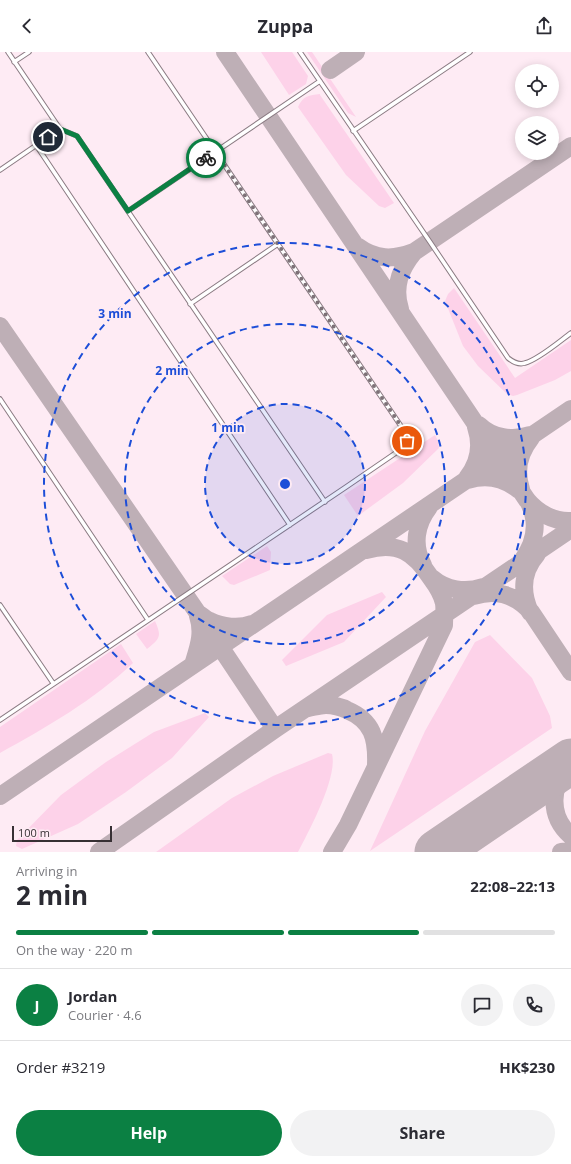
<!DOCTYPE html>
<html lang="en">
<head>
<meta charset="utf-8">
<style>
  body { margin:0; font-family:"Open Sans",sans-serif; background:#f2f2f3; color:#2b2b33; height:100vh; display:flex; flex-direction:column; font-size:15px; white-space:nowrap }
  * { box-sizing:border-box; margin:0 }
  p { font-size:13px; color:#7c7c81 }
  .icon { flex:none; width:22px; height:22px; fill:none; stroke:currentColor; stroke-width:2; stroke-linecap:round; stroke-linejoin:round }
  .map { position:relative; height:800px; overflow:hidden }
  .panel { display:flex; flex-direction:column; background:#fff; flex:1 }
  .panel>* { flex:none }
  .controls { position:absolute; left:515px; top:12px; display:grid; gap:8px }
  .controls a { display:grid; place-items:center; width:44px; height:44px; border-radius:50%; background:#fff; box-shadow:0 2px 10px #0003; font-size:20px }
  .scale { position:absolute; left:12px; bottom:10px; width:100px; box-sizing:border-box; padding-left:4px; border:2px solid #373034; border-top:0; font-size:11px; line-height:14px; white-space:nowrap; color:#373034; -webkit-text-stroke:3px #feebf4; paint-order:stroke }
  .pin { position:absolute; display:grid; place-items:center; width:34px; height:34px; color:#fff; margin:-17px; border:2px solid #fff; border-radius:50%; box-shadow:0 1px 4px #0007 }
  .courier { position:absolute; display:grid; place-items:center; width:40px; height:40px; margin:-20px; border:3px solid #0b8043; border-radius:50%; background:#fff; color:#222; box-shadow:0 1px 5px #0007 }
  .head em { font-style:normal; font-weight:700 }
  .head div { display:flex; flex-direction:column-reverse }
  .head { display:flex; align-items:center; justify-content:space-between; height:68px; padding:0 16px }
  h1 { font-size:26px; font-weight:700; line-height:30px }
  .bar { display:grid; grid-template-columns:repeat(4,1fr); gap:6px 4px; align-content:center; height:48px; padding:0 16px }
  .bar i { height:5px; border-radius:3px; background:#e1e1e2 }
  .bar .on { background:#0b8043 }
  .bar p { grid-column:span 4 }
  .line { display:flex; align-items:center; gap:10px; padding:0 16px; border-top:1px solid #e1e1e2 }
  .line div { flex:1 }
  .round { display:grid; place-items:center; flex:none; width:42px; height:42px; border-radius:21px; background:#f2f2f3 }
  .cta { display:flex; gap:8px; margin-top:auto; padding:8px 16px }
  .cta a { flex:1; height:46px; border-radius:24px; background:#0b8043; color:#fff; font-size:16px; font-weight:700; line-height:46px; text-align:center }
  .cta a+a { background:#f2f2f3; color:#2b2b33 }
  header { display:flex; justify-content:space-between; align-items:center; height:52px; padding:0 16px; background:#fff; font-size:18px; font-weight:700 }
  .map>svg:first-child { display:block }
  .green { fill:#fdd2e9 }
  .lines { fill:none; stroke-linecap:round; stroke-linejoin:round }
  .taxiway { stroke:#beafb6; stroke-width:18 }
  .runway { stroke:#beafb6; stroke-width:45 }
  .lane-casing { stroke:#8b7b83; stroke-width:5.5 }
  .lane { stroke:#fff; stroke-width:3.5 }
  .done { stroke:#7d7177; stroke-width:4; stroke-dasharray:0 7.2 }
  .route { stroke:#0b8043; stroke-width:5 }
  .ring { fill:none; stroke:#1d4ed8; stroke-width:2; stroke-dasharray:7 5 }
  .centre { fill:#1d4ed8; stroke:#feebf4; stroke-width:2 }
  .ring-label { font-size:12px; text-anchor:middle; font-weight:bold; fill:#1d4ed8; stroke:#feebf4; stroke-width:3.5; stroke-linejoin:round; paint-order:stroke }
</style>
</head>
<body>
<header><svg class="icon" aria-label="back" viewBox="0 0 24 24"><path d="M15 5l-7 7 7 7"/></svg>Zuppa<svg class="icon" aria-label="share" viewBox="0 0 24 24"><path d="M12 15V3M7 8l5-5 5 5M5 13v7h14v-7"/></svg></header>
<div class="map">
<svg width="571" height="800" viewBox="0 0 571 800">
  <rect width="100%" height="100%" fill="#feebf4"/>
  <path class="green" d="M261,0H292L308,24L306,32L289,43Z
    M307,0H312L356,65L348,61Z
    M320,42V43L394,151L385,156L379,154L346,123L298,55C303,44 309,43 320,42Z
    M454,236L515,326L571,288V319L555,328L517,343L513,344L507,342L478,314L463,294L445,249L448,242Z
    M435,383L438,389L439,396L403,431L358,464L344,443Z
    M267,494L271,500L270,518L234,533L230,532L222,524Z
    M382,540L386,545L344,590L286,614L282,608L327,563Z
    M155,569C162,585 160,586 147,597L136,582Z
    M490,583L532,626L550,664L552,676L370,799L425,679L475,590Z
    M121,592L133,611C94,648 47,675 0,701V675Z
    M205,661L209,665L172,706L126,740L78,772L22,797L16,794L17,788L61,743L106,710L154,680Z
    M328,701L332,702C338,725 309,779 298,800H156L232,746L273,724Z"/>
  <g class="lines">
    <path class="taxiway" d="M225,0L527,448C538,461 554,470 571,469
      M330,18L356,0
      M357,194C376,208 393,208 414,200L571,94
      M400,257C393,235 400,217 414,200
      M0,274L197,560L275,677
      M479,373C492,386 513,389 530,383
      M467,426C479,411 482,393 476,375
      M468,428C487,422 504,426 519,438
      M521,437C515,419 519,401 531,386
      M522,509C536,490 539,469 528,449
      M423,513C412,493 416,472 429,455
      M432,526C446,538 465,541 483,535
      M474,544C496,537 516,543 531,560L571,620
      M530,560C521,540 522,519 537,502
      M199,562C203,564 206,568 210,569C222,575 239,577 252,572
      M193,613C198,596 204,582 198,564
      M308,656C314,655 320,653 326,653C332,653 342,655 347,658C373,669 377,687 376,713
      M571,710C551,732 547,763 571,784
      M0,744L571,357
      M99,800L275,677L571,477
      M332,800L348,773L444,573C444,566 445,558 444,551C442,542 437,534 431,526C414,500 398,489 366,498
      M561,800L571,799"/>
    <path class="runway" d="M437,800L571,709"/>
    <defs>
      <path id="lane" d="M8,0L60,77L77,84L325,450
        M300,0L430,190L508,306C513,310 519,313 525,311C538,308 560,289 571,281
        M14,10L29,0
        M353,79L470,0
        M36,93L290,473
        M0,118L60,77
        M128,159L320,29
        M190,252L278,192
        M0,347L148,568
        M0,553L53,631
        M0,668L346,435L403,396L407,389L405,380L148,0"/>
    </defs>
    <use href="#lane" class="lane-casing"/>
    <use href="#lane" class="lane"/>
  </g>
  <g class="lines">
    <path class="done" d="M206,106L215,99L405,380L407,389"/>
    <path class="route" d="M48,85L60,77L77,84L128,159L206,106"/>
  </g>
  <circle cx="285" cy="432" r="80" fill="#1d4ed8" fill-opacity=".12"/>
  <g class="ring">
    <circle cx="285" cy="432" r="80"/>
    <circle cx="285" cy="432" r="160"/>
    <circle cx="285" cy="432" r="241"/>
  </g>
  <circle cx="285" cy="432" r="6" class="centre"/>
  <g class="ring-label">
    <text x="115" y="266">3 min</text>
    <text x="172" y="323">2 min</text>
    <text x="228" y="380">1 min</text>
  </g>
</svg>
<div class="controls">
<a><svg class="icon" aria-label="locate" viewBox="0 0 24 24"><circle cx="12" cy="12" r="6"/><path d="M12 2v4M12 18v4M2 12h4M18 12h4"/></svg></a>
<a><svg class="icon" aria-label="layers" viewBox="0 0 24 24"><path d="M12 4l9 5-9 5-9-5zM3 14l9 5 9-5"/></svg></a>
</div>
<div class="scale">100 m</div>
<div class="pin" style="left:407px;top:389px;background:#ea580c"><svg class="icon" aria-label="bag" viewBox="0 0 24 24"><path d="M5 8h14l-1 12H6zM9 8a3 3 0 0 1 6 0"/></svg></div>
<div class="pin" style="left:48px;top:85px;background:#1f2937"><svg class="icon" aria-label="home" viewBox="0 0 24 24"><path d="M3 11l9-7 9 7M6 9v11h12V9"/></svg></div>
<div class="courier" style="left:206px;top:106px"><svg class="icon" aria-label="bike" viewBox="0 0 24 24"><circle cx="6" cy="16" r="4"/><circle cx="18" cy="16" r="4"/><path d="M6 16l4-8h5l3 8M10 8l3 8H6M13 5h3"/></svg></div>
</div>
<section class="panel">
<div class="head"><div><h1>2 min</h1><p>Arriving in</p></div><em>22:08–22:13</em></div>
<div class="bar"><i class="on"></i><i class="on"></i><i class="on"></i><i></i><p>On the way · 220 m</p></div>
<div class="line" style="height:72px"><b class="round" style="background:#0b8043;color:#fff">J</b><div><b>Jordan</b><p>Courier · 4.6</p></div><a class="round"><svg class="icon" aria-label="chat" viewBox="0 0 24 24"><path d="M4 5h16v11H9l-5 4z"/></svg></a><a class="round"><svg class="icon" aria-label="phone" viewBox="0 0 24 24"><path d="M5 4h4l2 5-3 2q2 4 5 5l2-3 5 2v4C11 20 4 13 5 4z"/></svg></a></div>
<div class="line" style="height:52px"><div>Order #3219</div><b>HK$230</b></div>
<div class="cta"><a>Help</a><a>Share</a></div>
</section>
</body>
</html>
